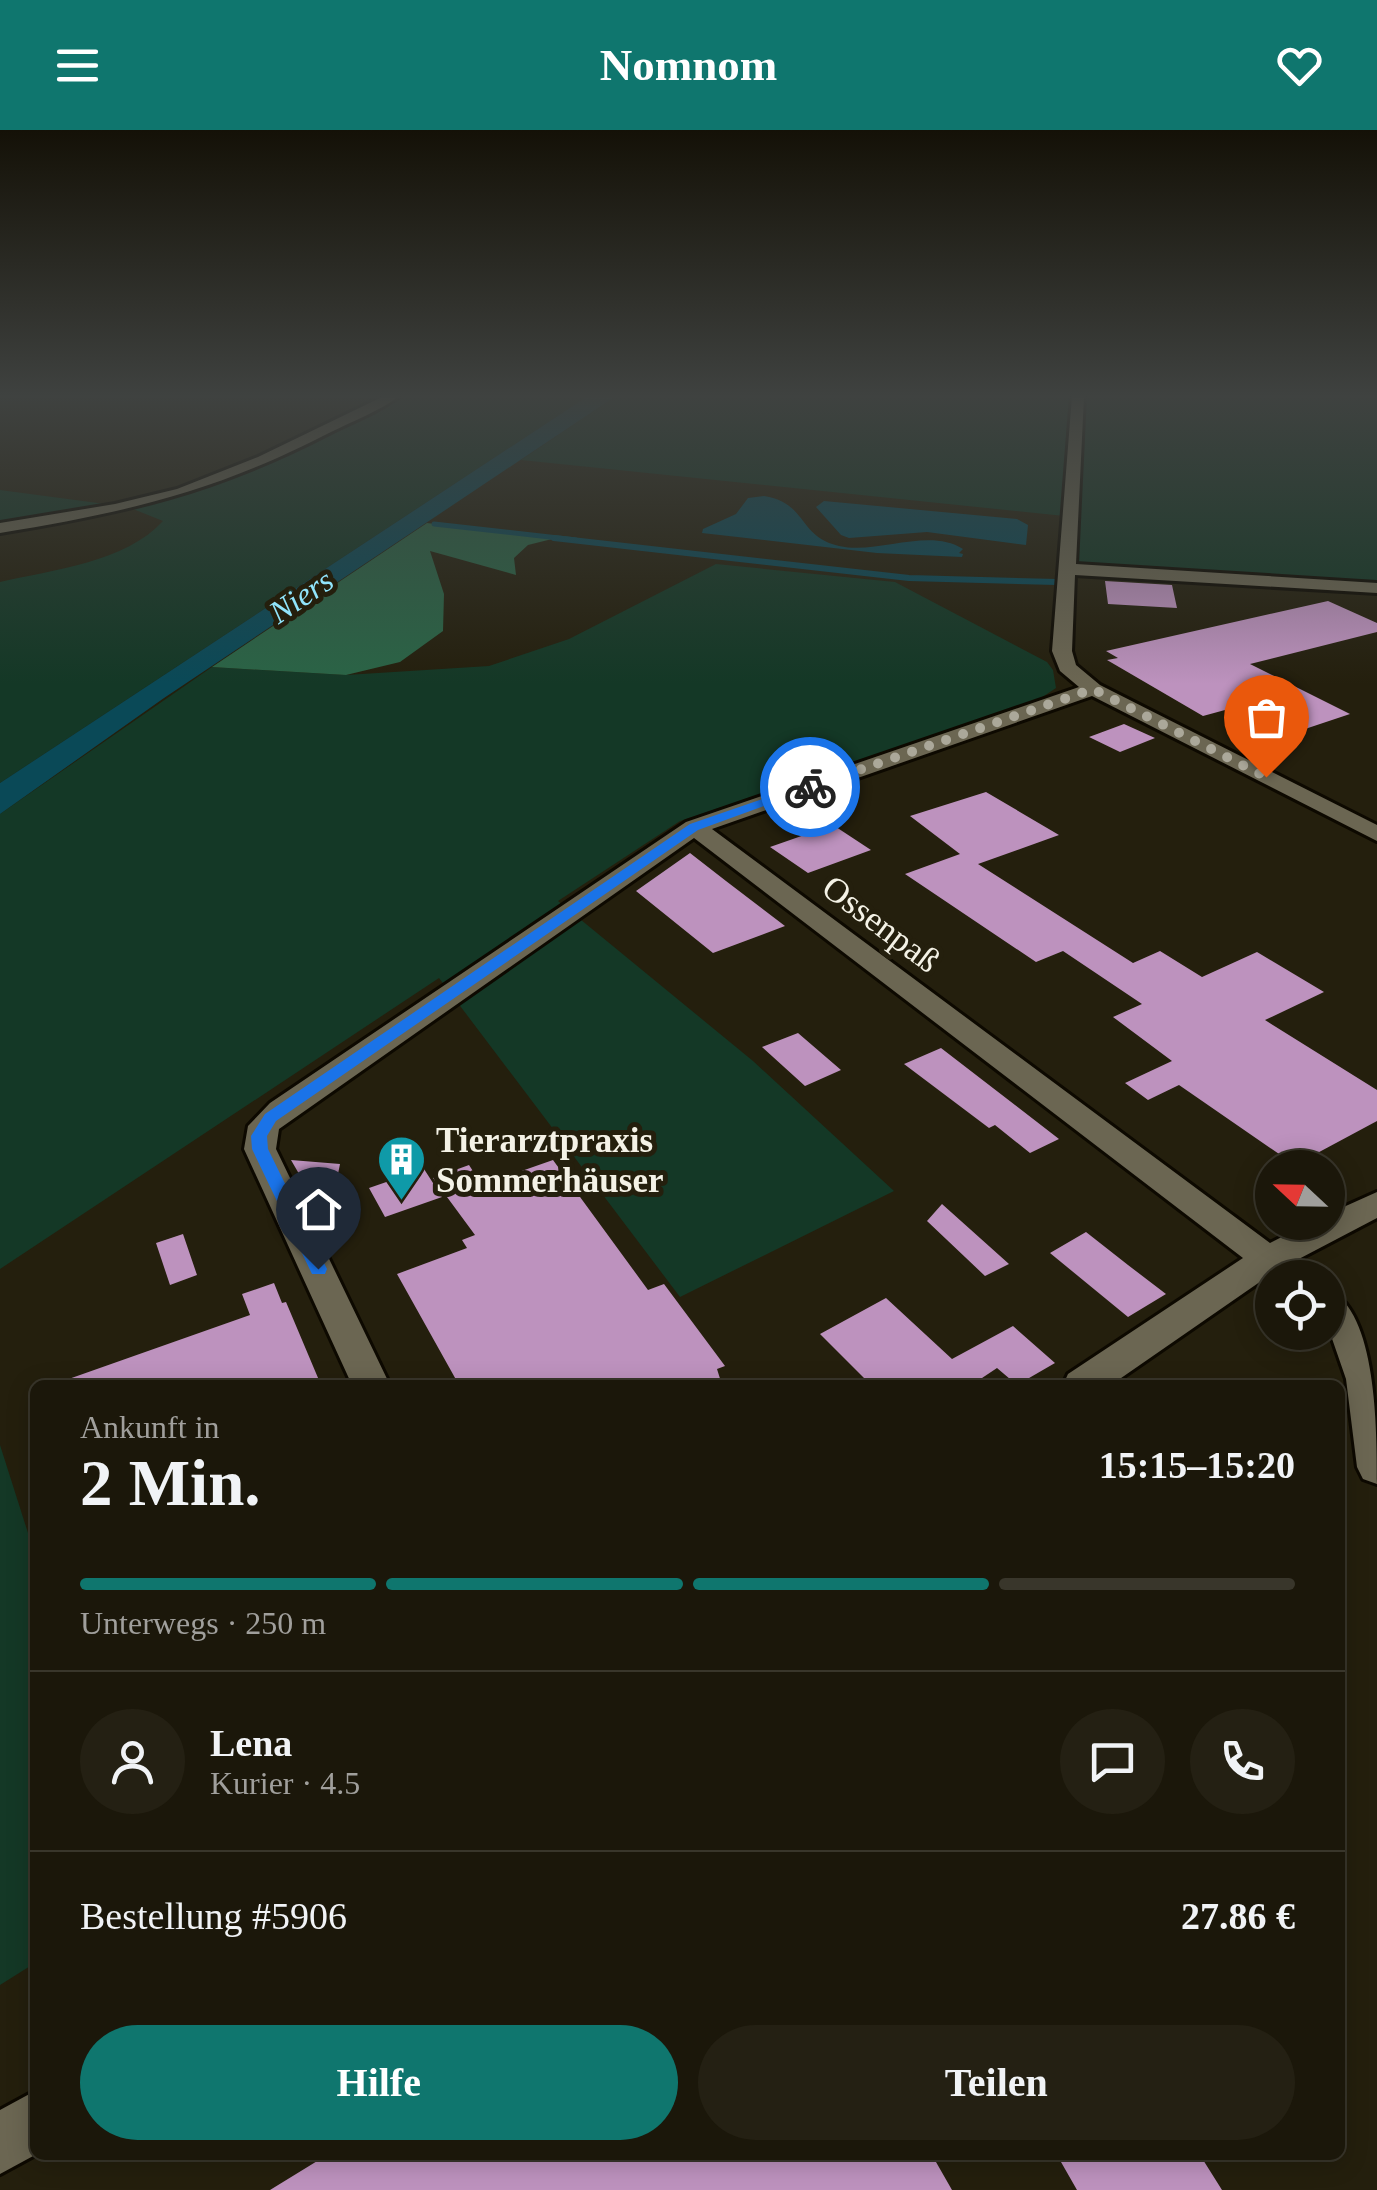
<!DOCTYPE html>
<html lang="de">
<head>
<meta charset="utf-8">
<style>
  body { margin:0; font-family:"Times New Roman",serif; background:#242013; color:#f1f3f6; height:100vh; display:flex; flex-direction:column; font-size:38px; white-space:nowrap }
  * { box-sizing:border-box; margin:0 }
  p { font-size:32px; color:#a09f9c }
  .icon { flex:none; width:55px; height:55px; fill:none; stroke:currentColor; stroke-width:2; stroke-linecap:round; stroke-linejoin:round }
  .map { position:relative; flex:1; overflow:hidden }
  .drawer { position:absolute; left:30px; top:1250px; width:1315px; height:780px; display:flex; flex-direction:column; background:#1b170a; border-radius:15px; box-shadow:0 5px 25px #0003,0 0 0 2px #39362b }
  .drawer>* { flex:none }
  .needle { width:65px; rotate:292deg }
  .buttons { position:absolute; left:1255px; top:1020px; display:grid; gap:20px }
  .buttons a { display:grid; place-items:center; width:90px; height:90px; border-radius:50%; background:#1b170a; box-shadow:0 5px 25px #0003,0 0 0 2px #39362b; font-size:50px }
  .pin { position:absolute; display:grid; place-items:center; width:85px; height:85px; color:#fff; margin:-102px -42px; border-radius:50% 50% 50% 0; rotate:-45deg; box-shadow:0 0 10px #0007 }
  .pin .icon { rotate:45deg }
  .courier { position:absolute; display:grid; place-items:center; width:100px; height:100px; margin:-50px; border:8px solid #1a73e8; border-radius:50%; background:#fff; color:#222; box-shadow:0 2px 12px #0007 }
  .head em { font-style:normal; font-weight:700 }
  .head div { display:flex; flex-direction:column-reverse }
  .head { display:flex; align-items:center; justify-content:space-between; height:170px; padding:0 50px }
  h1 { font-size:65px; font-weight:700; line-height:75px }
  .bar { display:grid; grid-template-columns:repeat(4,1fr); gap:15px 10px; align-content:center; height:120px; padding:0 50px }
  .bar i { height:12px; border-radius:8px; background:#39362b }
  .bar .on { background:#0f766e }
  .bar p { grid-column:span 4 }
  .line { display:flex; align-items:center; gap:25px; padding:0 50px; border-top:2px solid #39362b }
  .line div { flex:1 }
  .round { display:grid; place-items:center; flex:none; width:105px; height:105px; border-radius:52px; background:#242013 }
  .primary-button { display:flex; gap:20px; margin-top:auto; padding:20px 50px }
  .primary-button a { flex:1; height:115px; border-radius:60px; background:#0f766e; color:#fff; font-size:40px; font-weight:700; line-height:115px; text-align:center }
  .primary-button a+a { background:#242013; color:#f1f3f6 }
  header { display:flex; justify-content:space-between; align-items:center; height:130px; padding:0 50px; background:#0f766e; color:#fff; font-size:45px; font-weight:700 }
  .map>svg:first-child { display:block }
  .green { fill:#143826 }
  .forest { fill:#2a6446 }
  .water { fill:#0a4957 }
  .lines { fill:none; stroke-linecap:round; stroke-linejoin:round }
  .stream-far1 { stroke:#0a4957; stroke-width:5 }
  .stream { stroke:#0a4957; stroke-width:6 }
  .building { fill:#bd92be }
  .street-casing { stroke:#0d0900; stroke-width:6 }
  .street { fill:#6b6652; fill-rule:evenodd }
  .route { fill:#1a73e8 }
  .done { stroke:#aba89a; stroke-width:10; stroke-dasharray:0 18 }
  .labels { text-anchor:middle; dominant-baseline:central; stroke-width:10; stroke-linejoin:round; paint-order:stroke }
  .far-water-label { font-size:32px; font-style:italic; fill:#91e5fc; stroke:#241f0d }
  .street-label { font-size:35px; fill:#f4f2e6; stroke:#241f0d }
  .poi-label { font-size:35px; font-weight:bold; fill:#f4f2e6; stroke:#241f0d; text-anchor:start }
</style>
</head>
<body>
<header><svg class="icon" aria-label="menu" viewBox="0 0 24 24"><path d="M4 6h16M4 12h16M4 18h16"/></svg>Nomnom<svg class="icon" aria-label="heart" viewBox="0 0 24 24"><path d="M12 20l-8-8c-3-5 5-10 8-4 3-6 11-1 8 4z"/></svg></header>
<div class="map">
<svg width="1377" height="2060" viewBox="0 0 1377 2060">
  <rect width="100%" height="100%" fill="#241f0d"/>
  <path class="green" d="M393,266H588L0,653V452C52,440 126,432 163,391L128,377L0,398V360L128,377L252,335Z
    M616,266H1377V457L1079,436L1073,433L1074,387L521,330Z
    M716,434L895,452L1047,532L1053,540L1056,558L1017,584L914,613L680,691L558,771L753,931L894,1061L680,1167L439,848L0,1139V684L212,537L346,545L489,536L569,509Z
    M0,1315L35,1425V1833L0,1855Z"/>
  <path class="forest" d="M427,393L552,409L528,415L514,428L516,445L430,421L444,464L443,501L400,532L346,545L212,537Z"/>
  <path class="water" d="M588,266H616L164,568L0,684V653Z
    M764,366C808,373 797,406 839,416C878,425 928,397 963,419L959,423L963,424L962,427L877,423L702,403L703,399L736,384L748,368Z
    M824,371L1017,389L1028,395L1026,415L927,402L849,408L841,405L816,377Z"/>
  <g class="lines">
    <path class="stream-far1" d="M434,394L576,410"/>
    <path class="stream" d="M554,408L909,448L1057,452"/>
  </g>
  <path class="building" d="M1105,451L1172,455L1177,478L1108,474Z
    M1328,471L1377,493V502L1250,534L1350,584L1281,607L1225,580L1203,586L1107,530L1118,528L1106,521Z
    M1124,594L1155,608L1120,622L1089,607Z
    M986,662L1059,705L978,734L1133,833L1160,821L1202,847L1257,822L1324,862L1265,890L1377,960V991L1295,1035L1179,955L1148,970L1125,953L1172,931L1113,887L1142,874L1063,821L1036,832L905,744L960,724L910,686Z
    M833,695L871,720L808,743L770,717Z
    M690,723L726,751L785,796L713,823L636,761Z
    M798,903L841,940L805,956L762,917Z
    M941,918L1015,975L1059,1009L1030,1023L995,995L989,998L904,934Z
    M291,1030L340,1034L328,1094Z
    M553,1030L648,1160L664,1154L725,1236L717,1239L722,1255H459L397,1144L467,1118L462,1110L475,1105L433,1048L469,1035L482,1055Z
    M424,1039L442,1067L385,1087L369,1058Z
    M942,1074L1009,1134L985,1146L927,1091Z
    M1086,1102L1128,1135L1166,1164L1128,1187L1050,1123Z
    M183,1104L197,1145L170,1155L156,1113Z
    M274,1153L282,1173L286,1172L321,1255H63V1251L250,1185L242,1164Z
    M886,1168L952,1229L1013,1196L1055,1233L1017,1255L997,1238L976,1252L979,1255H871L820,1204Z
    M327,2025H932L952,2060H270Z
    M1057,2025H1200L1222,2060H1077Z"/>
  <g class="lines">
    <defs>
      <path id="street" d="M384,266H399C380,281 353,291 331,302C215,362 128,382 0,403V393L115,374L177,359L258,327Z
        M1072,266H1084L1076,434L1377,453V463L1075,445L1072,521L1076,535L1100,555L1377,695V711L1092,566L712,699L1270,1113L1311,1092H1328V1084L1377,1062V1088L1295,1131L1310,1148H1272V1151L1267,1147L1111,1255H1063L1068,1244L1243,1128L694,708L279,999L276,1019L390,1255H352L244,1019L248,996L270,973L686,692L1079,557L1060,541L1052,521Z
        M1328,1160C1377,1180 1377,1300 1377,1354L1363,1349L1357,1337L1346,1249L1328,1197Z
        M35,1961V2025L0,2044V1980Z"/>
    </defs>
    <use href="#street" class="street-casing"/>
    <use href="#street" class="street"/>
  </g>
  <linearGradient id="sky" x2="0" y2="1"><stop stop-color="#141107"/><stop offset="0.48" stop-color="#3f4240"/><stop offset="1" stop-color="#3f4240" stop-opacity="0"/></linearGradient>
  <rect width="1377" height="554" fill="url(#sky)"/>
  <path class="route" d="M806,654L816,657L698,700L276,991L267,1006L268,1019L327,1139L325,1144H312L252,1019L251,1006L265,984L690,694Z"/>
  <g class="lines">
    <path class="done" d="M810,657L1093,559L1266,647"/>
  </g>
  <defs>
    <symbol id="building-pin" viewBox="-11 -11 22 30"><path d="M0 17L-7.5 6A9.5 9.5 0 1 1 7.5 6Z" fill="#0f9aa8" stroke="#241f0d"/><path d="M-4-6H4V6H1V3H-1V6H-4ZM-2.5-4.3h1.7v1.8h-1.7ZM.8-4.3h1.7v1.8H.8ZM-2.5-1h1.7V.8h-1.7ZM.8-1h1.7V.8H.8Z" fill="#fff"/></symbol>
  </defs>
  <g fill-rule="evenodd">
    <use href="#building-pin" x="374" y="1002" width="55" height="75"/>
  </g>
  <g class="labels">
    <g class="far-water-label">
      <text transform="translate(301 466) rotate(-34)">Niers</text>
    </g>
    <g class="street-label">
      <text transform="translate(881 794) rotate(37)">Ossenpaß</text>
    </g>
    <g class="poi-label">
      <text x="436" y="1010">Tierarztpraxis<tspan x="436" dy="40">Sommerhäuser</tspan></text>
    </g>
  </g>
</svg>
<div class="buttons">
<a><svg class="needle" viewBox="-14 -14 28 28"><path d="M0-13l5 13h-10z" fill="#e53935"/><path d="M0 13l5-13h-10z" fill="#a09f9c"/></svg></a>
<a><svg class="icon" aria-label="locate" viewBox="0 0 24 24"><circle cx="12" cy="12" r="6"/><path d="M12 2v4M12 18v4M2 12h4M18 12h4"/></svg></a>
</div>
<div class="pin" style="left:1266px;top:647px;background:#ea580c"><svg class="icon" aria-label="bag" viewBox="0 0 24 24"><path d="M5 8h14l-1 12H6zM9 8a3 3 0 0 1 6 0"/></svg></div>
<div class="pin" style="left:318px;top:1139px;background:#1f2937"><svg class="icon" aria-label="home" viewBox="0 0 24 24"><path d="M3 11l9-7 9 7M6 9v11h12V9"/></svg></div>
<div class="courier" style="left:810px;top:657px"><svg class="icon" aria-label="bike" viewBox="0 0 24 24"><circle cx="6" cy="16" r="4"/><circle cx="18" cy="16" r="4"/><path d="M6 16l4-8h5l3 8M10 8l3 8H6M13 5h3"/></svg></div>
<section class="drawer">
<div class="head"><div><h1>2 Min.</h1><p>Ankunft in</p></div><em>15:15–15:20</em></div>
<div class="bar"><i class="on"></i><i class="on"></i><i class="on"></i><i></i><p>Unterwegs · 250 m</p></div>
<div class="line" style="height:180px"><a class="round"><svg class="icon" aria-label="person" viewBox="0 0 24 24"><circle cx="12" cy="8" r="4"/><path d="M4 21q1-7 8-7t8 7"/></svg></a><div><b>Lena</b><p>Kurier · 4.5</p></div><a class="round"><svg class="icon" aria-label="chat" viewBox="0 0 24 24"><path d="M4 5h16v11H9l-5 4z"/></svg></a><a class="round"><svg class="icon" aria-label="phone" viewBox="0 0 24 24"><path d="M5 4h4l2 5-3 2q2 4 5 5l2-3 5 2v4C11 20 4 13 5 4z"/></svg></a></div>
<div class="line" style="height:130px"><div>Bestellung #5906</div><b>27.86 €</b></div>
<div class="primary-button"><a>Hilfe</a><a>Teilen</a></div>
</section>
</div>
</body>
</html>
